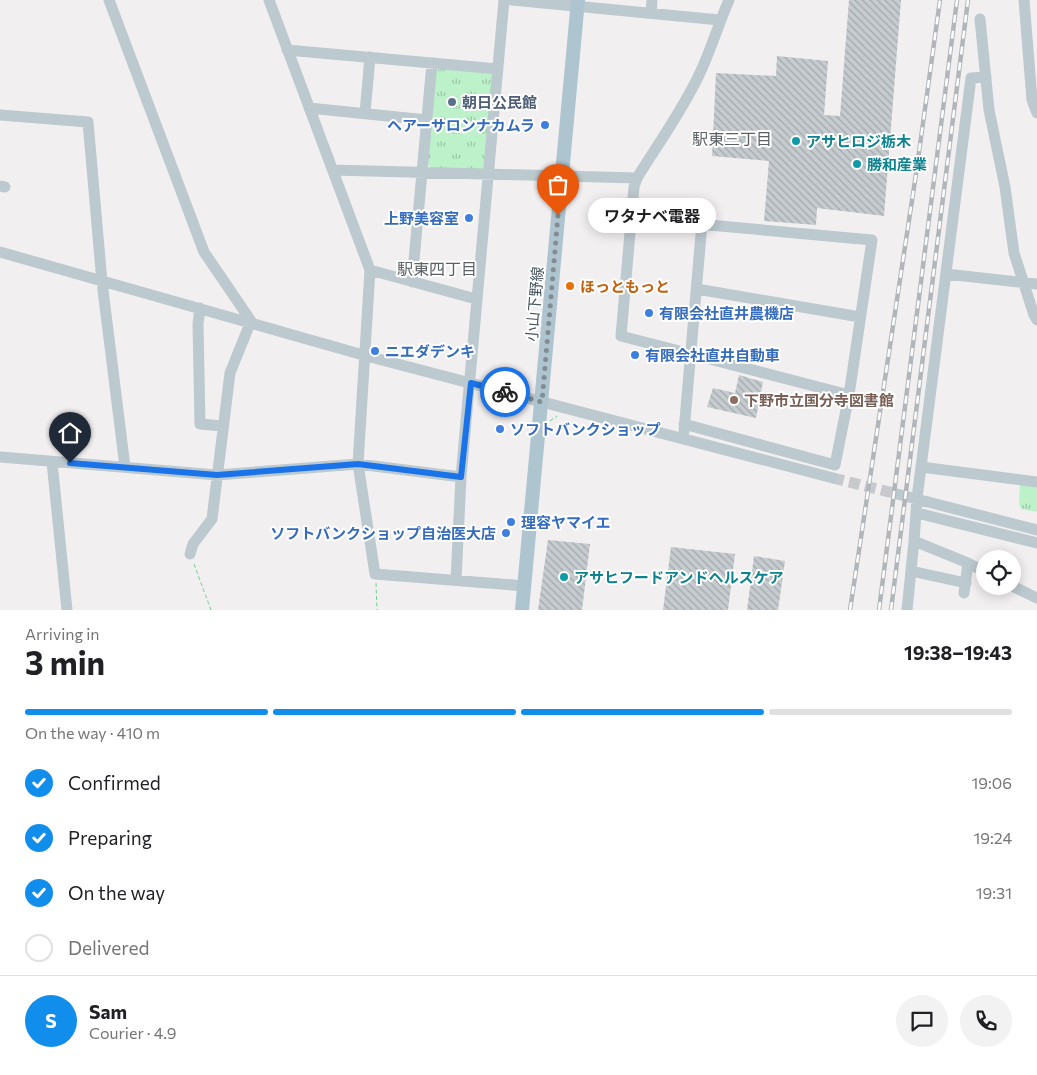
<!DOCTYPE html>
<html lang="en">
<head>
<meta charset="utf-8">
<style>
  body { margin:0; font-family:Commissioner,"Noto Sans JP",sans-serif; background:#f2f2f2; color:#202124; height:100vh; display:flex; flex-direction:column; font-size:19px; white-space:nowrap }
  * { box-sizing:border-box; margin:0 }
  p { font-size:16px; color:#757577 }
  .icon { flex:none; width:28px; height:28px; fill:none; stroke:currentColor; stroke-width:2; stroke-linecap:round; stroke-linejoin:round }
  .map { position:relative; height:610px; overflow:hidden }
  .sheet { display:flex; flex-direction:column; background:#fff; flex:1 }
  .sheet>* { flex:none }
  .fabs { position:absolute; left:976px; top:550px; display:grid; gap:10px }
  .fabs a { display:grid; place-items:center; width:45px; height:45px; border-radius:50%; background:#fff; box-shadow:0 2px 12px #0003; font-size:25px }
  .pin { position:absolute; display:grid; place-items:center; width:42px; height:42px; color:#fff; margin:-51px -21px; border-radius:50% 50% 50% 0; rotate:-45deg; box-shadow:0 0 5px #0007 }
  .pin .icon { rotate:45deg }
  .courier { position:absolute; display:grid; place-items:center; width:50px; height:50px; margin:-25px; border:4px solid #1a73e8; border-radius:50%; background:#fff; color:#222; box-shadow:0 1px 6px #0007 }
  .bubble { position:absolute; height:35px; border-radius:18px; background:#fff; box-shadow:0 2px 12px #0003; font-size:16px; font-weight:700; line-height:35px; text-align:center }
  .summary em { font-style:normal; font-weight:700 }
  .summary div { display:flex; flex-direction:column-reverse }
  .summary { display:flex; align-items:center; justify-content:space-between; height:85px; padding:0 25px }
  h1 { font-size:32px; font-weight:700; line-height:38px }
  .bar { display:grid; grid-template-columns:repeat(4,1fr); gap:8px 5px; align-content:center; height:60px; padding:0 25px }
  .bar i { height:6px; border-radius:4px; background:#e0e0e0 }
  .bar .selected { background:#118eeb }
  .bar p { grid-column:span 4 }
  .line { display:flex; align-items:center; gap:12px; padding:0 25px; border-top:1px solid #e0e0e0 }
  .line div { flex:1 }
  .round { display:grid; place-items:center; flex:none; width:52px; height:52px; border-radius:26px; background:#f2f2f2 }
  ol { padding:0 25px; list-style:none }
  li { display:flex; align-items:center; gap:15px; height:55px }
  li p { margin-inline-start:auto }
  li .icon { padding:5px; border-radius:50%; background:#118eeb; color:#fff; stroke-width:4 }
  li:last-child { color:#757577 }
  li i { width:28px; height:28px; border:2px solid #e0e0e0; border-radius:50% }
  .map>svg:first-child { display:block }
  .park { fill:url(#park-tufts) }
  .building { fill:url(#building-back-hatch) }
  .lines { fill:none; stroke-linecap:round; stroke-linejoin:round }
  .minor-tunnel { stroke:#c7c9cc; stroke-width:11; stroke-dasharray:11 5.5; stroke-linecap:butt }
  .path { stroke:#72d195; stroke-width:1; stroke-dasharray:4 2.5; stroke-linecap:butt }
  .minor { stroke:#bcc9cf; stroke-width:11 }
  .major { stroke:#aec4cf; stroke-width:14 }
  .rail-casing { stroke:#b1b6ba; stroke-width:4.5 }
  .rail { stroke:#fff; stroke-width:2.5; stroke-dasharray:8; stroke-linecap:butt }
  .done { stroke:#828c91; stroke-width:5; stroke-dasharray:0 9 }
  .route { stroke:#1a73e8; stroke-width:6 }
  .service-dot { fill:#5c6f8a; stroke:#fff; stroke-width:2 }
  .shop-dot { fill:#3f7fe0; stroke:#fff; stroke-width:2 }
  .culture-dot { fill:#0f9aa8; stroke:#fff; stroke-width:2 }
  .food-dot { fill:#e8710a; stroke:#fff; stroke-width:2 }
  .education-dot { fill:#8d6e63; stroke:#fff; stroke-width:2 }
  .labels { text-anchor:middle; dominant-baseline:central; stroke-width:4; stroke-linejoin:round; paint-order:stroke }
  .service-label { font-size:15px; font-weight:bold; fill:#4e5e75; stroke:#fff; text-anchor:start }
  .shop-label { font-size:15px; font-weight:bold; fill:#366cbe; stroke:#fff; text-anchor:start }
  .culture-label { font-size:15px; font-weight:bold; fill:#0d838f; stroke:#fff; text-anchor:start }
  .food-label { font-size:15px; font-weight:bold; fill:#c56008; stroke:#fff; text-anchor:start }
  .street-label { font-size:15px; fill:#46565e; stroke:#fff }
  .education-label { font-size:15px; font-weight:bold; fill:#785e54; stroke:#fff; text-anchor:start }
  .neighbourhood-label { font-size:16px; fill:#5c6165; stroke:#fff }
</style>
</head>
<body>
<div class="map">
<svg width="1037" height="610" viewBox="0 0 1037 610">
  <defs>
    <pattern id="park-tufts" width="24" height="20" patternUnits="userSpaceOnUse" patternTransform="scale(1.25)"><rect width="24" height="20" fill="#bcf1c9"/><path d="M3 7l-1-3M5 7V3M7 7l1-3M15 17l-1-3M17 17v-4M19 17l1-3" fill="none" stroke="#9bc6a6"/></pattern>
    <pattern id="building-back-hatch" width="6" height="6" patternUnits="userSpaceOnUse" patternTransform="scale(1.25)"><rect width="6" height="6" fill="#c6cbcf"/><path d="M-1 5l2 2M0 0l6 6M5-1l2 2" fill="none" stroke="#a3a8ab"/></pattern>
  </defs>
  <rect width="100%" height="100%" fill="#f2eff0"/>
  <path class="park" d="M440,68L489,72L493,77L485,166L480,170L431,168L427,163L435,72Z
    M1020,482L1037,484V512L1021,509L1019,504Z"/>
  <path class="building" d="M849,0H901L884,216L817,208L816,225L764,221L769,161L712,156L716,73L776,76L777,56L828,61L824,115L840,116Z
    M739,375L763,382L756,418L707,407L713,388L735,393Z
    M548,540L590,544L582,610H538Z
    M671,547L735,554L728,610H663Z
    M754,556L785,561L778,610H747Z"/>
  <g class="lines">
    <path class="minor-tunnel" d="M833,478L897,494"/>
    <path class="path" d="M550,421L557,416
      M194,564L211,610
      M376,583L377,610"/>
    <path class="minor" d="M109,0L204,252L251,321L230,373L212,519L193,544L190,554
      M269,0L370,270L358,464L375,574L525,586
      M512,0L720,20
      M729,0C718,25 711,50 699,75C682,111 658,144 637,178L634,187L621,336L849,395
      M1024,0L1032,100L1037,113
      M651,13L652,0
      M980,19L989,110L1005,187L1014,253L1034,315L1037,320
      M287,50L498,69
      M309,108L427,120
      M365,113L370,57
      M0,115L88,122L102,282L125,467
      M333,170L637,178
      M0,186L5,187
      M632,218L872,240L849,395L835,465L684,424
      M0,252L363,355L833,478
      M370,270L476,299
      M946,274L1037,284
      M412,282L432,63
      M697,289L860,317
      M200,308L198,324L200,424L223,426
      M684,431L702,223
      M0,457L217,475L358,464L461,477
      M52,462L67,610
      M921,467L1037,482
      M897,494L1037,530
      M917,513L1037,543
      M914,541L917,498L971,78L986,77
      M968,563L985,572
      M911,571L966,583
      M456,580L461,477L504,0
      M1012,586L1037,598
      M907,610L914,541L968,563L964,593"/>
    <path class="major" d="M522,610L578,0"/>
    <defs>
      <path id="rail" d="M850,610L916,174L940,0
        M879,610L957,0
        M891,610L968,0"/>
    </defs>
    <use href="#rail" class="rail-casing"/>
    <use href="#rail" class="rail"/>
  </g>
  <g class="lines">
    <path class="done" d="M505,392L542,402L558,215"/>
    <path class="route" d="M70,463L217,475L358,464L461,477L471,383L505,392"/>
  </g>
  <circle class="service-dot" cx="452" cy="102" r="5"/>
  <g class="shop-dot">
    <circle cx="545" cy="125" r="5"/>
    <circle cx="469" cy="218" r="5"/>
    <circle cx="649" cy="313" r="5"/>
    <circle cx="375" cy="351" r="5"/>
    <circle cx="635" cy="355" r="5"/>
    <circle cx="500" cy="429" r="5"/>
    <circle cx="511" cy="522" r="5"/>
    <circle cx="506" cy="533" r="5"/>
  </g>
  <g class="culture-dot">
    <circle cx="796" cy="141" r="5"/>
    <circle cx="857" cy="164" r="5"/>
    <circle cx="564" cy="577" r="5"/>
  </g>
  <circle class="food-dot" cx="570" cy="286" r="5"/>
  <circle class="education-dot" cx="734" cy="400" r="5"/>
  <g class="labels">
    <g class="service-label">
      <text x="462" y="102">朝日公民館</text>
    </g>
    <g class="shop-label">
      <text x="535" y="125" text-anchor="end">ヘアーサロンナカムラ</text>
      <text x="459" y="218" text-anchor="end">上野美容室</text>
      <text x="659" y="313">有限会社直井農機店</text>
      <text x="385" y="351">ニエダデンキ</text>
      <text x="645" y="355">有限会社直井自動車</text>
      <text x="510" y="429">ソフトバンクショップ</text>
      <text x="521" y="522">理容ヤマイエ</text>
      <text x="496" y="533" text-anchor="end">ソフトバンクショップ自治医大店</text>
    </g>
    <g class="culture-label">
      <text x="806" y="141">アサヒロジ栃木</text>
      <text x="867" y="164">勝和産業</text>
      <text x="574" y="577">アサヒフードアンドヘルスケア</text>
    </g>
    <g class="food-label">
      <text x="580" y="286">ほっともっと</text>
    </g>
    <g class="street-label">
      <text transform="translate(534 304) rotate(-85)">小山下野線</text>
    </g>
    <g class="education-label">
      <text x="744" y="400">下野市立国分寺図書館</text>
    </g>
    <g class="neighbourhood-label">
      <text x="732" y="138">駅東三丁目</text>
      <text x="437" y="268">駅東四丁目</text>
    </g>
  </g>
</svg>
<div class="fabs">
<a><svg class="icon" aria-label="locate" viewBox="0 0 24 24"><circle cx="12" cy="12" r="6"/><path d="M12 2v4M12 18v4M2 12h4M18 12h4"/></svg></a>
</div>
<div class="pin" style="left:558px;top:215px;background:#ea580c"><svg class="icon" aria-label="bag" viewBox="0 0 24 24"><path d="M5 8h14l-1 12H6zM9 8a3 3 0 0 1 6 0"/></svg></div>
<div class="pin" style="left:70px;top:463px;background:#1f2937"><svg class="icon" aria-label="home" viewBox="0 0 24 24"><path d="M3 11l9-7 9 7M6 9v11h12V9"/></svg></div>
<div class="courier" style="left:505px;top:392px"><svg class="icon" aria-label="bike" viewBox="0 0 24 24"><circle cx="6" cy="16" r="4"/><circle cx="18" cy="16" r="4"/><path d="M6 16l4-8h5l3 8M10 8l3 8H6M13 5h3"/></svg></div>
<div class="bubble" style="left:588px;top:198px;width:128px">ワタナベ電器</div>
</div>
<section class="sheet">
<div class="summary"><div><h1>3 min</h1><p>Arriving in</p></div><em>19:38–19:43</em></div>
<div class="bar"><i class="selected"></i><i class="selected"></i><i class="selected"></i><i></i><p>On the way · 410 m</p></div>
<ol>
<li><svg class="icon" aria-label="check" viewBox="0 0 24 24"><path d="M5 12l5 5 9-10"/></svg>Confirmed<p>19:06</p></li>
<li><svg class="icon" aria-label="check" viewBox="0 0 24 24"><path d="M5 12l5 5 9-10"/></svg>Preparing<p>19:24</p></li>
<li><svg class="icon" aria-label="check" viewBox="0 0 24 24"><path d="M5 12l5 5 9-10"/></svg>On the way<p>19:31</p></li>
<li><i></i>Delivered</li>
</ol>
<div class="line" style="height:90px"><b class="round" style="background:#118eeb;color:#fff">S</b><div><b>Sam</b><p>Courier · 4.9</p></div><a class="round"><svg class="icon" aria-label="chat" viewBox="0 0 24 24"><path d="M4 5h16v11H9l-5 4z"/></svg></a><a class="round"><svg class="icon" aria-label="phone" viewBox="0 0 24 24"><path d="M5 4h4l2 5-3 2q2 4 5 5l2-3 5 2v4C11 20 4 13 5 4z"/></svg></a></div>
</section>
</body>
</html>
